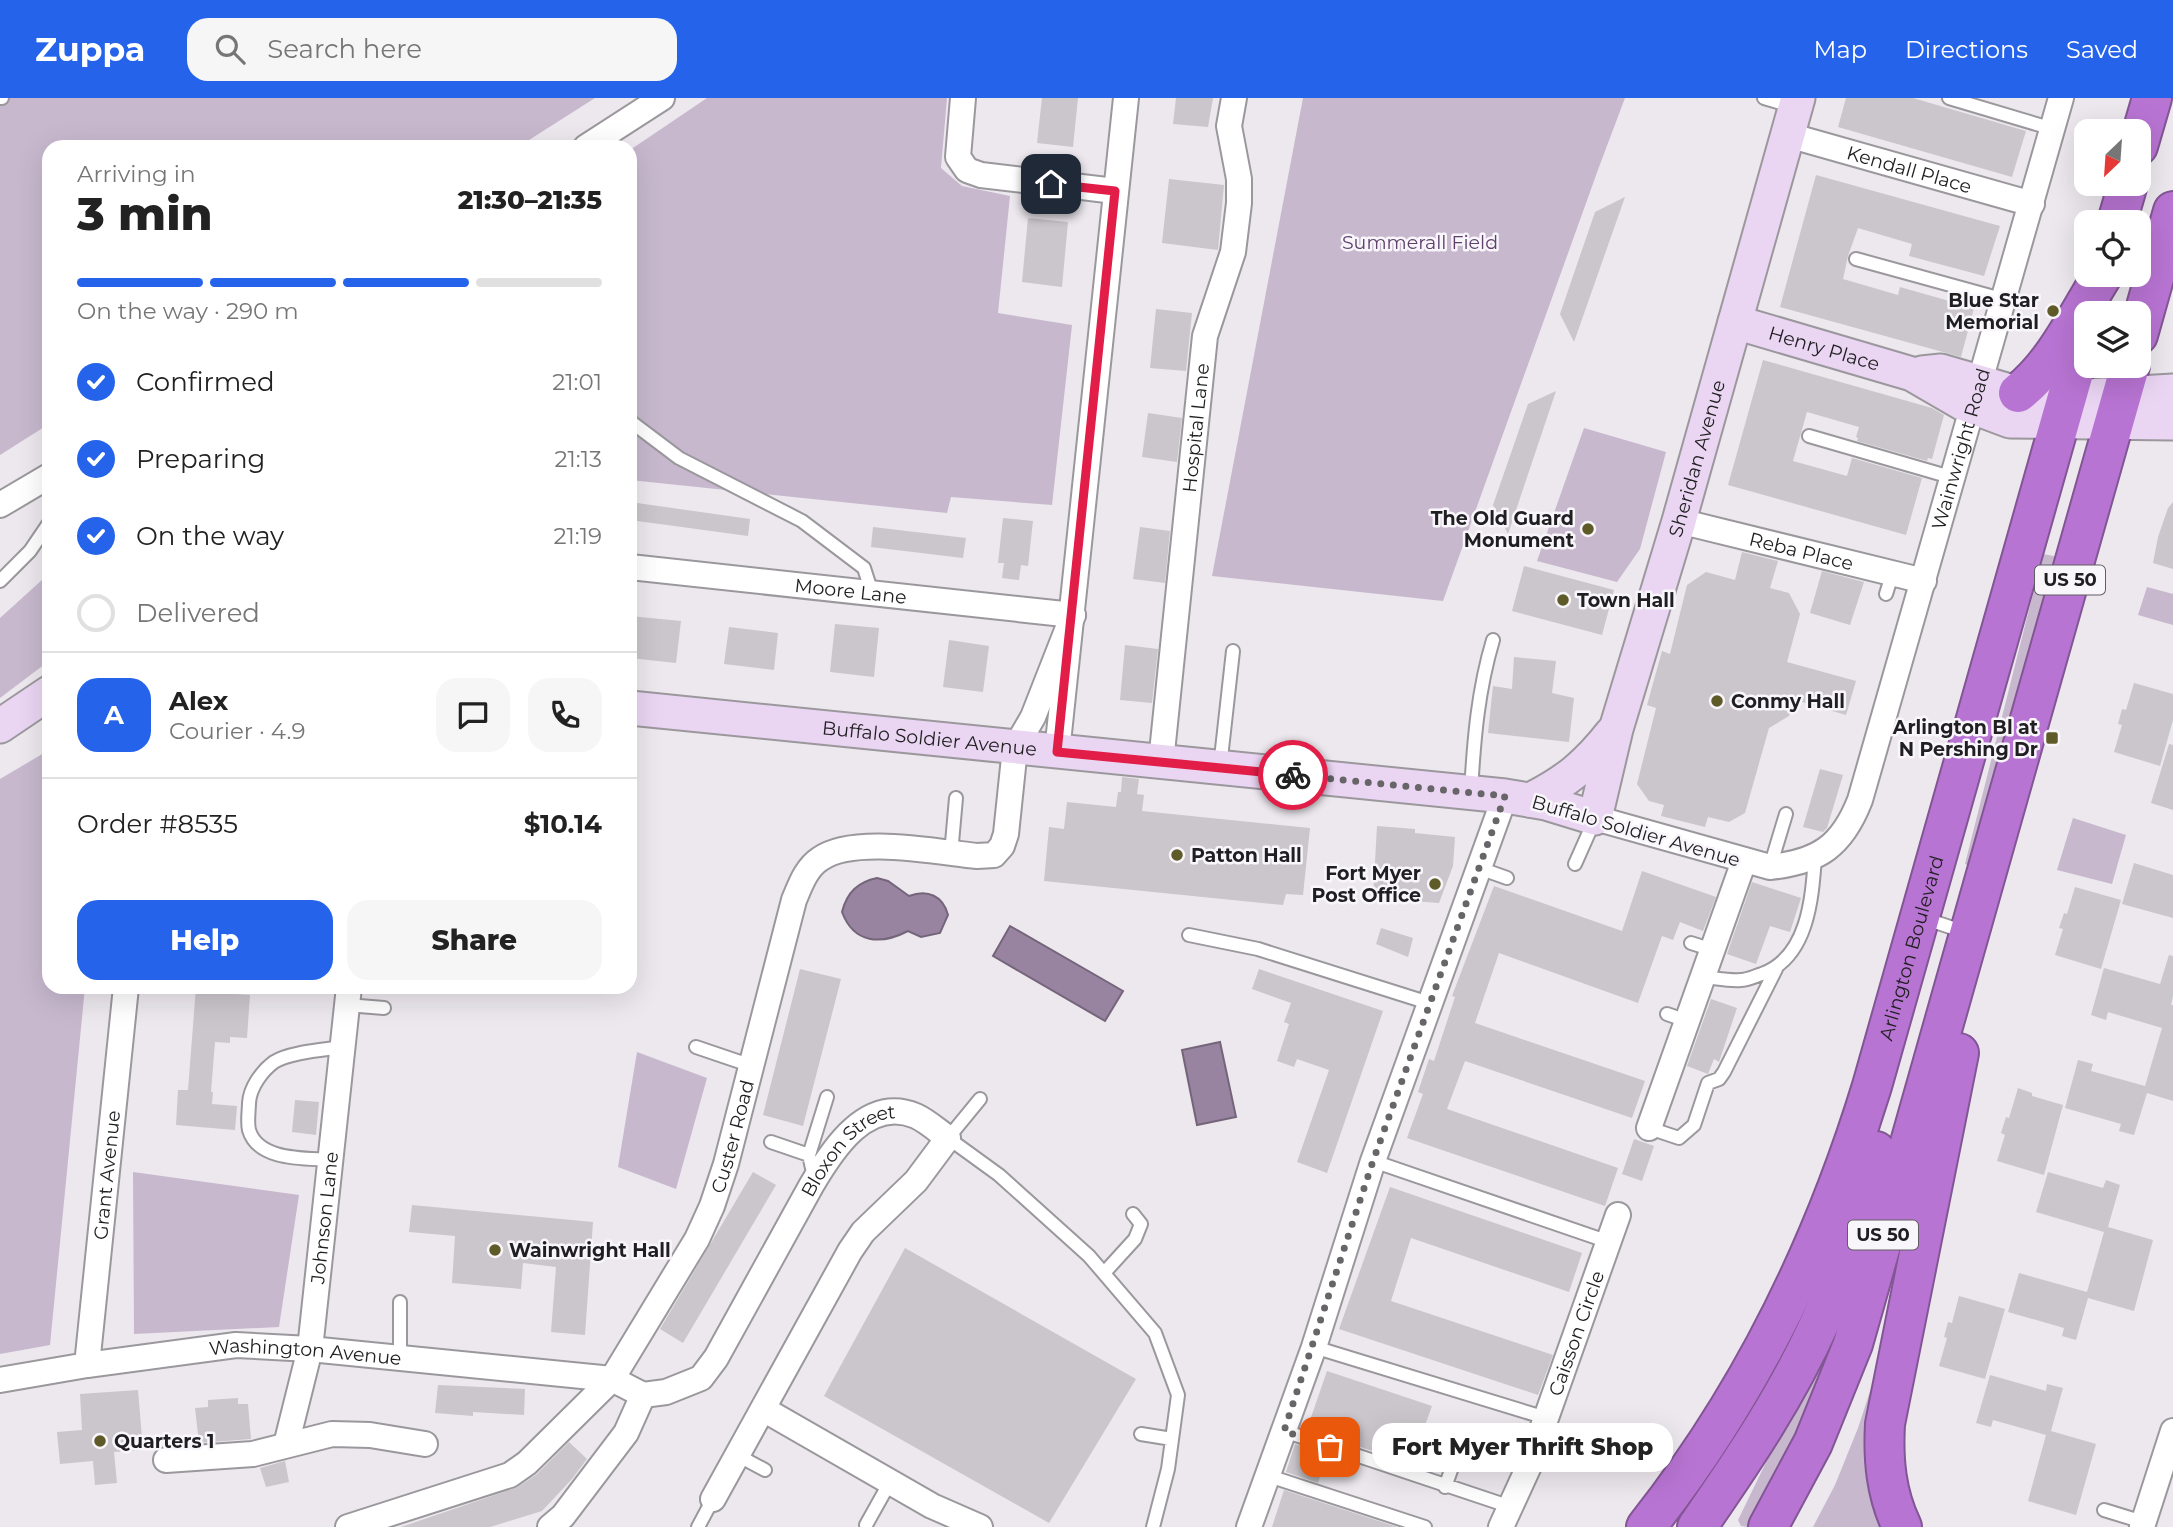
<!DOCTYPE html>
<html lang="en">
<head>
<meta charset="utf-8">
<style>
  body { margin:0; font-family:Montserrat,sans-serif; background:#f6f6f6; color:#222; height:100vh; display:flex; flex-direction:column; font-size:26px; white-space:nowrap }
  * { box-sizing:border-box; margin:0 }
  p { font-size:23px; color:#767676 }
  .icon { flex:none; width:38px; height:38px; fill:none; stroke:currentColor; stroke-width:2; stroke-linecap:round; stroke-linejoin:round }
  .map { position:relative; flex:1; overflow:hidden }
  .drawer { position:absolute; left:42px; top:42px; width:595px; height:854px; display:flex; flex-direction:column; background:#fff; border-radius:21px; box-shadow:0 7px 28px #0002 }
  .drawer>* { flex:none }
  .needle { width:46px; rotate:205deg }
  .buttons { position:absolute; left:2074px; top:21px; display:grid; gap:14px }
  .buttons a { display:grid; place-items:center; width:77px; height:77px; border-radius:14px; background:#fff; box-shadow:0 7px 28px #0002; font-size:35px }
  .pin { position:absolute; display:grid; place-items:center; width:60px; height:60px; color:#fff; margin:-30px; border-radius:14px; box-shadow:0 4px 10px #0006 }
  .courier { position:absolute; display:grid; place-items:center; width:70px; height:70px; margin:-35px; border:5px solid #e11d48; border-radius:50%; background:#fff; color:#222; box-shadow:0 2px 9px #0007 }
  .bubble { position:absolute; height:49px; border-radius:21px; background:#fff; box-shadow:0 7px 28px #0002; font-size:23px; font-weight:800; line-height:49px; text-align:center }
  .head em { font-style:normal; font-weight:800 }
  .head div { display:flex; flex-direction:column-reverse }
  .head { display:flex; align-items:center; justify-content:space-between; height:119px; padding:0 35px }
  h1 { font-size:46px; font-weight:800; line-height:52px }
  .bar { display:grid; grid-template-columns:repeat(4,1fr); gap:10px 7px; align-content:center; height:84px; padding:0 35px }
  .bar i { height:9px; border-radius:5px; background:#e0e0e0 }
  .bar .active { background:#2563eb }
  .bar p { grid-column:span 4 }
  .line { display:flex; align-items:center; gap:18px; padding:0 35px; border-top:2px solid #e0e0e0 }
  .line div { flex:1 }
  .round { display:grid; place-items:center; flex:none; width:74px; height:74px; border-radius:21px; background:#f6f6f6 }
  ol { padding:0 35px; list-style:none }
  li { display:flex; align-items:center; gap:21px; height:77px }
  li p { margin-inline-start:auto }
  li .icon { padding:7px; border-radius:50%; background:#2563eb; color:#fff; stroke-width:4 }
  li:last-child { color:#767676 }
  li i { width:38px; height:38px; border:4px solid #e0e0e0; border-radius:50% }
  .button { display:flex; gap:14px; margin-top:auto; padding:14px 35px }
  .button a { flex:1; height:80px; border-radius:21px; background:#2563eb; color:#fff; font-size:28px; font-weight:800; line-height:80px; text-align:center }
  .button a+a { background:#f6f6f6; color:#222 }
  header { display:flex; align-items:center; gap:42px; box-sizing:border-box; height:98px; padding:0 35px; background:#2563eb; color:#fff }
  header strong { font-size:33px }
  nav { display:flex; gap:38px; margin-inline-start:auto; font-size:24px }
  .search { width:490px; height:63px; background:#f6f6f6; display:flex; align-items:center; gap:18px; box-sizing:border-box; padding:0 24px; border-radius:21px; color:#767676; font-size:26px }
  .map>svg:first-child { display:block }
  .green { fill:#c7b8ce }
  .water { fill:#9884a1; stroke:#74657a; stroke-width:2 }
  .building { fill:#cac6cb }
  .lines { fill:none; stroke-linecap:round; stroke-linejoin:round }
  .lane-casing { stroke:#9b989d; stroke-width:16 }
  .street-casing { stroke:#9b989d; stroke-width:28 }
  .secondary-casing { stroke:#9b989d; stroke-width:37 }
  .highway-casing { stroke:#825694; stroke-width:42 }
  .lane { stroke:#fff; stroke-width:12 }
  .street { stroke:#fff; stroke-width:24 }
  .secondary { stroke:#ead5f2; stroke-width:33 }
  .highway { stroke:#b874d3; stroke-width:38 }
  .done { stroke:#676568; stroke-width:7; stroke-dasharray:0 12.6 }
  .route { stroke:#e11d48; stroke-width:9 }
  .poi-dot { fill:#5e5b28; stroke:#f9f6fb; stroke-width:2.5 }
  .labels { text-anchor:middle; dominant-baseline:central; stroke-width:5; stroke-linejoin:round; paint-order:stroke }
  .shield { fill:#f9f6fb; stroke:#605f62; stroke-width:2 }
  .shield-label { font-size:18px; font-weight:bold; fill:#1f1e20 }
  .street-label { font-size:19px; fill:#1f1e20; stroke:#f9f6fb }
  .park-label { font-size:19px; fill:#5e406b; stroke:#f9f6fb }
  .poi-label { font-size:19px; font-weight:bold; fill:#1f1e20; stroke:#f9f6fb; text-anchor:start }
</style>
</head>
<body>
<header>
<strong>Zuppa</strong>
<div class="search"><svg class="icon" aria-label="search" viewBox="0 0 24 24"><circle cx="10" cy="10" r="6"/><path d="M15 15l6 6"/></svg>Search here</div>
<nav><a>Map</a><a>Directions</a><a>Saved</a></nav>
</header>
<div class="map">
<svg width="2173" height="1429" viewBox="0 0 2173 1429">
  <rect width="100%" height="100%" fill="#ece8ee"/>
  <path class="green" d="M0,0H595L518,49H49V326L0,357Z
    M707,0H947L941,70L962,88L1010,98L998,215L1072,227L1052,407L951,399L947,415L630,382V52Z
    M1303,0H1625L1599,69L1443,503L1212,478Z
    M1584,330L1666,354L1640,451L1617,484L1537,463Z
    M2043,456L2059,459L1971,768L1965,766Z
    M49,471V566L41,569L0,600V520L43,481Z
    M2147,489L2173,496V527L2138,517Z
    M49,652V889H85L50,1247L0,1256V681Z
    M2073,720L2126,737L2112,786L2057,772Z
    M637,954L707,980L676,1091L618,1069Z
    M133,1074L299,1097L279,1229L134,1236Z
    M1911,1112L1893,1429H1813L1835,1387L1858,1330L1872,1287Z
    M1841,1210C1824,1289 1787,1359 1748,1429L1741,1428L1738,1422Z"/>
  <path class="water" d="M877,780L888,783L909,798C928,791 943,798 948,817L940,835L921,839L908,833C881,847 854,846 842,814C847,794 858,784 877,780Z
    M1010,828L1123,893L1105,923L993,858Z
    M1220,944L1236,1019L1197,1027L1182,952Z"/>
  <path class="building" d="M1042,0H1078L1073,49L1037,45Z
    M1176,0H1213L1208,29L1173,26Z
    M1846,0H1913L2026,33L2012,79L1838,29Z
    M1816,77L2000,128L1984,178L1909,158L1912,146L1858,130L1848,158L1843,181L1898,197L1900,189L1974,210L1961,259L1780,209Z
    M1169,81L1224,87L1218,152L1162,145Z
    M1625,99L1574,244L1560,216L1595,114Z
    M1028,120L1068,124L1062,189L1022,184Z
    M1156,211L1192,215L1186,273L1150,270Z
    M1763,262L1932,310L1944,317L1932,361L1928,360L1927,363L1857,343L1858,340L1856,339L1859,329L1807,314L1793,363L1847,378L1852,360L1922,380L1906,437L1728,387Z
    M1556,293L1508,436L1493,407L1528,306Z
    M1148,315L1182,320L1177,364L1142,359Z
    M630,404L750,421L748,438L630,422Z
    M2173,404V471L2153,465L2158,439L2168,410Z
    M1003,420L1033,423L1028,468L1021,467L1019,482L1002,480L1004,465H998Z
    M873,429L966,440L963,460L871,449Z
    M1140,429L1170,433L1165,485L1133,481Z
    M1742,454L1778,463L1770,490L1789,495L1800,516L1787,564L1856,583L1846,617L1795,602L1789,618L1769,630L1745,715L1729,724L1708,719L1705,729L1661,718L1664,707L1649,703L1637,686L1656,610L1647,607L1662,553L1670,556L1687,487L1706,474L1735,482Z
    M1524,468L1614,492L1602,537L1512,513Z
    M1822,473L1864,484L1850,527L1810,515Z
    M630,518L681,523L676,565L630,560Z
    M835,526L879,530L874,579L830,574Z
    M729,529L778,535L774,572L724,566Z
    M949,542L989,548L983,594L943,589Z
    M1125,547L1158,551L1152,605L1120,602Z
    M1514,559L1556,563L1552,595L1574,600L1569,644L1488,635L1493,588L1512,591Z
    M2134,585L2173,596V622L2160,668L2114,654L2122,627L2118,626L2122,611L2126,612Z
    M2169,646L2173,647V712L2151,705Z
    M1820,671L1843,677L1827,730L1823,734L1803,729Z
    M1122,679L1139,681L1137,696L1144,697L1142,713L1310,730L1303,797L1286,796L1283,807L1044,783L1049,729L1064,731L1067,704L1116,709L1118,694H1121Z
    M1377,728L1415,731V735L1455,739L1453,768L1439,805L1373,800Z
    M2134,765L2173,777V820L2122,806Z
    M1642,773L1716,799L1703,833L1680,824L1673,842L1662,838L1638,905L1499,855L1475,925L1645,983L1632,1020L1465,963L1447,1011L1618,1070L1605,1108L1407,1040L1423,996L1418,994L1429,961L1434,963L1455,899L1452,898L1494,788L1622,833Z
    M1752,784L1801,800L1790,834L1770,828L1756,866L1727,856Z
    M2075,789L2121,802L2101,871L2055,857L2063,831L2059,830L2064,815L2067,816Z
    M1381,830L1413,840L1408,859L1376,846Z
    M2169,857L2173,858V898L2171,907H2173V1003L2147,995L2134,1037L2119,1033L2121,1026L2065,1010L2078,962L2093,966L2091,973L2145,988L2162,930L2108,914L2106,922L2091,917L2104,870L2160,886Z
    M800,871L841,881L803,1028L763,1017Z
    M1259,871L1383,913L1327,1075L1297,1064L1329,972L1297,961L1294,969L1277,963L1289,926L1284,924L1291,905L1252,891Z
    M196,889H238L237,896L250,897L247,940L230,939V945L215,944L211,994H213L212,1006L237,1008L235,1032L176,1027L178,992H188Z
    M1711,901L1737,910L1719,964L1714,961L1708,976L1687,968Z
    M2018,990L2032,995V998L2063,1007L2044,1077L1997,1063L2005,1037L2001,1035L2006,1019L2009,1020Z
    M295,1002L319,1004L316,1037L292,1034Z
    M1634,1041L1654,1048L1642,1083L1622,1076Z
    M753,1074L776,1087L683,1245L660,1231Z
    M2048,1074L2103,1090L2106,1082L2120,1087L2108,1129L2153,1142L2134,1213L2088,1200L2076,1242L2062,1238L2064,1230L2008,1214L2019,1175L2087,1194L2104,1134L2036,1114Z
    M1390,1089L1582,1155L1569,1194L1411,1140L1391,1203L1553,1257L1538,1297L1339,1231Z
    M412,1107L593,1124L585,1237L551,1234L556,1169L523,1165L521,1191L452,1185L455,1138L409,1134Z
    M905,1150L1136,1281L1049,1425L824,1298Z
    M1959,1198L2005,1211L1985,1281L1939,1268L1947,1240L1944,1239L1948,1224L1952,1225Z
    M1327,1273L1432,1308L1411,1366L1307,1331Z
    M1990,1277L2046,1293L2047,1286L2063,1290L2051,1333L2096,1346L2076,1417L2028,1403L2046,1337L1993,1322L1991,1329L1976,1325Z
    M438,1287L525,1291L524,1317L473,1314V1318L435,1315Z
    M138,1292L143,1352L114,1354L117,1385L95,1387L93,1363L60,1366L57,1334L82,1332L80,1296Z
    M238,1300V1306H248L251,1341L199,1345L195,1310L208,1309V1302Z
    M569,1344L587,1361L572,1381L542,1413L490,1429H401L518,1389L537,1376Z
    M1295,1346L1327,1357L1318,1385L1286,1374Z
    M285,1363L289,1384L266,1389L260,1370Z
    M1284,1392L1397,1429H1272Z"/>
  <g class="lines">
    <defs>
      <path id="lane" d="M0,0H2
        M1764,0L1795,9
        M1949,0L2053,31
        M1856,161L2005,202
        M630,323L679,360L802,423L864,470L872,495
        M1809,338L1954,380
        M0,483L30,453L49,425
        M1886,496L1893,474
        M1220,669L1233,553
        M1471,693C1474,641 1478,592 1493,542
        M951,756L956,700
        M1575,766L1595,721
        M1770,769L1786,716
        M1479,770L1507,780
        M1923,820L1965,834
        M1189,837L1258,851L1429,905
        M1691,845L1713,852
        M1703,879C1715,880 1729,883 1741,882C1748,882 1755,878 1762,876C1808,859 1812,801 1815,759
        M347,907L384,910
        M1667,916L1687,923
        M696,949L752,968
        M980,1001L948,1040L999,1077L1089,1158L1155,1235L1178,1297L1168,1371L1153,1429
        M1649,1030L1679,1040L1694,1027L1708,985L1719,981L1724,974L1776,871
        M771,1044L809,1057
        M330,1062C305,1060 258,1063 249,1032C247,1024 249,1012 249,1005C250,989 262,973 274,964C290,954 323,952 343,949
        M1373,1063L1609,1144
        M814,1079L809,1057L827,999
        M1104,1175L1135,1141L1141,1126L1133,1116
        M1314,1249L1546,1320
        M400,1260V1204
        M1284,1333L1511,1409
        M1141,1336L1172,1341
        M737,1357L765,1372
        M1269,1378L1425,1429
        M1445,1389L1465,1333
        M2104,1412L2143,1424
        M866,1427L890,1384
        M698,1429L713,1401"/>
      <g id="street">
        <path d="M963,0L958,59L967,72L981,77L1115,93"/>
        <path id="s1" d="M1788,37L2032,106"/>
        <path d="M586,49L662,0"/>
        <path d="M0,407L49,378"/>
        <path id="s2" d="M1679,423L1924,483"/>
        <path id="s3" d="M630,469L1073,517"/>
        <path d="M1057,654L1126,0"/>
        <path id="s4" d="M1161,664L1205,238L1233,154L1239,105V81L1229,28L1234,0"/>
        <path id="s5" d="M1595,720L1770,769C1819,764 1842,748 1860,702L2061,0"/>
        <path d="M1649,1030L1744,763"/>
        <path id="s6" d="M87,1267L126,889"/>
        <path id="s7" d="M0,1282L87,1267L236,1247L310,1251L612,1281L643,1297L666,1294L701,1280L716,1260L811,1088C832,1052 867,997 916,1018C927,1023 938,1033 948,1040L916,1083L863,1134L850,1153L713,1401"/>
        <path d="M763,1311L932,1408L980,1429"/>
        <path id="s8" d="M286,1347L310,1251L349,889"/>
        <path d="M166,1362L253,1356L332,1336L370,1337L425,1346"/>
        <path id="s9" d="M348,1429L510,1377L527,1365L612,1281L697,1141L712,1108L726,1066L794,802C800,788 806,770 820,761C853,737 937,754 977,758L994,757L1002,748L1006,736L1015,650L1033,619L1073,517"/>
        <path d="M550,1429L563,1418L626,1335L643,1297"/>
        <path d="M1249,1429L1314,1249L1373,1063L1505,698"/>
        <path id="s10" d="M1501,1429L1529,1368L1618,1117"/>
        <path d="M2142,1429L2173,1333"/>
      </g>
      <g id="secondary">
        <path id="s11" d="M1735,224L1912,276L1962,305L2010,323L2173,325"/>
        <path d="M1922,275L1941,273L2037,301L2173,293"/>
        <path id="s12" d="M630,610L1505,698L1546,705L1595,720L1616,631L1679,423L1798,0"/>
        <path d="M0,628L49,595"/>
        <path d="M1530,702C1566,684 1587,667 1612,635"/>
      </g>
      <g id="highway">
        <path d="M2138,48L2152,0"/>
        <path d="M2117,124L2128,86"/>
        <path d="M2138,237L2173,113"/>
        <path d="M2018,295C2055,266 2077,218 2102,178"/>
        <path id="s13" d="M1646,1429C1750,1298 1823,1148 1872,988L2086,232"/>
        <path d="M1697,1429C1743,1363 1788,1296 1821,1222C1845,1168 1860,1110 1876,1053"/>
        <path d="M1768,1429L1813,1345L1853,1246L2130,268"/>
        <path d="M1902,1429C1886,1396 1883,1362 1885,1326L1959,955"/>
      </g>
    </defs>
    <use href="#lane" class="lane-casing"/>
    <use href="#street" class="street-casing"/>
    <use href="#secondary" class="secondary-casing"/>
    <use href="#highway" class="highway-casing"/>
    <use href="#lane" class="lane"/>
    <use href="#street" class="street"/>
    <use href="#secondary" class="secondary"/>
    <use href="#highway" class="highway"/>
  </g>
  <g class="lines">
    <path class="done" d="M1293,677L1505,698L1373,1063L1284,1333L1330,1349"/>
    <path class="route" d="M1051,86L1115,93L1057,654L1293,677"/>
  </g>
  <g class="poi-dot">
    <circle cx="2053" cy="213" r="7"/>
    <circle cx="1588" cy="431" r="7"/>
    <circle cx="1563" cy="502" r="7"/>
    <circle cx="1717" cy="603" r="7"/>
    <rect x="2045" y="633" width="14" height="14" rx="3.5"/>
    <circle cx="1177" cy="757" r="7"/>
    <circle cx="1435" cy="786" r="7"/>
    <circle cx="495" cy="1152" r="7"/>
    <circle cx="100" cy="1343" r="7"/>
  </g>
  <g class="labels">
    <g class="shield">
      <rect x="2035" y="467.5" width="70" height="29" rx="5"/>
      <rect x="1848" y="1122.5" width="70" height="29" rx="5"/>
    </g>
    <g class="shield-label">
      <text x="2070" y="482">US 50</text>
      <text x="1883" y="1137">US 50</text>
    </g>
    <g class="street-label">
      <text stroke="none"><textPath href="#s1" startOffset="126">Kendall Place</textPath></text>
      <text stroke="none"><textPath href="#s11" startOffset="93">Henry Place</textPath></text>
      <text stroke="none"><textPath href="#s4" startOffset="336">Hospital Lane</textPath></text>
      <text stroke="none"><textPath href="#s5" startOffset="667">Wainwright Road</textPath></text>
      <text stroke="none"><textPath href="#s12" startOffset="1346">Sheridan Avenue</textPath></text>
      <text stroke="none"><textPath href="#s2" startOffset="126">Reba Place</textPath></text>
      <text stroke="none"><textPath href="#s3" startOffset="222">Moore Lane</textPath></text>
      <text stroke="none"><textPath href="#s12" startOffset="301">Buffalo Soldier Avenue</textPath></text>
      <text transform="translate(1636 733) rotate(16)">Buffalo Soldier Avenue</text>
      <text stroke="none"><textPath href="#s13" startOffset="642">Arlington Boulevard</textPath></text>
      <text stroke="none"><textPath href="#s9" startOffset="583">Custer Road</textPath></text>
      <text stroke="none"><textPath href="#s7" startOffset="987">Bloxon Street</textPath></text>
      <text stroke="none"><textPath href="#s6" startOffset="191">Grant Avenue</textPath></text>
      <text stroke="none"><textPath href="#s8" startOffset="231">Johnson Lane</textPath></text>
      <text stroke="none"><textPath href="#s10" startOffset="208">Caisson Circle</textPath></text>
      <text stroke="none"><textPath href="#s7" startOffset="308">Washington Avenue</textPath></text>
    </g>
    <g class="park-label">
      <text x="1420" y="144">Summerall Field</text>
    </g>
    <g class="poi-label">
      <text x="2039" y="202" text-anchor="end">Blue Star<tspan x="2039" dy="22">Memorial</tspan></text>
      <text x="1574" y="420" text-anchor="end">The Old Guard<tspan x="1574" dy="22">Monument</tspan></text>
      <text x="1577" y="502">Town Hall</text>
      <text x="1731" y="603">Conmy Hall</text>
      <text x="2038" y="629" text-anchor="end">Arlington Bl at<tspan x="2038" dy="22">N Pershing Dr</tspan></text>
      <text x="1191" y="757">Patton Hall</text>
      <text x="1421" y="775" text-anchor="end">Fort Myer<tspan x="1421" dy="22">Post Office</tspan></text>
      <text x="509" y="1152">Wainwright Hall</text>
      <text x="114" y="1343">Quarters 1</text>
    </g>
  </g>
</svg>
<div class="buttons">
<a><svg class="needle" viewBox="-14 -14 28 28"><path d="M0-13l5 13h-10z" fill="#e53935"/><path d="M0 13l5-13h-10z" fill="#767676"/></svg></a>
<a><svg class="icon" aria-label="locate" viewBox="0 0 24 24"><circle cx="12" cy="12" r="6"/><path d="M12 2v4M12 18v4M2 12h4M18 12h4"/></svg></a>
<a><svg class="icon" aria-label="layers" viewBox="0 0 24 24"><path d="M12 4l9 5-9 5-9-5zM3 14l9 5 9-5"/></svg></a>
</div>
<div class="pin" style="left:1330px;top:1349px;background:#ea580c"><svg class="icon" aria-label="bag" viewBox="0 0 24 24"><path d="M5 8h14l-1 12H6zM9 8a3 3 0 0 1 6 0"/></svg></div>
<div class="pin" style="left:1051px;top:86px;background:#1f2937"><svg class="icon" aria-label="home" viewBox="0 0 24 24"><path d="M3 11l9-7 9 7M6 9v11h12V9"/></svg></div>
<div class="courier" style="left:1293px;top:677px"><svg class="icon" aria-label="bike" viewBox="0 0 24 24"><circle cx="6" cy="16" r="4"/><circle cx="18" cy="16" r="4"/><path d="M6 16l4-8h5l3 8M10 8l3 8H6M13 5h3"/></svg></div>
<div class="bubble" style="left:1372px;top:1325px;width:301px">Fort Myer Thrift Shop</div>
<section class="drawer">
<div class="head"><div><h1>3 min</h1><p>Arriving in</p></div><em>21:30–21:35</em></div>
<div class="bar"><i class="active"></i><i class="active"></i><i class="active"></i><i></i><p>On the way · 290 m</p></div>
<ol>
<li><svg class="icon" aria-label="check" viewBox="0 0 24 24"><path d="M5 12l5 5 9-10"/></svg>Confirmed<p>21:01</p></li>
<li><svg class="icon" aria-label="check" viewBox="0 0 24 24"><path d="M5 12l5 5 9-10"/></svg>Preparing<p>21:13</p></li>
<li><svg class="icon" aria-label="check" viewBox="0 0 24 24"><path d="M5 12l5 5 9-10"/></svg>On the way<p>21:19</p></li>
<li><i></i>Delivered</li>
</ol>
<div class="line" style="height:126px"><b class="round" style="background:#2563eb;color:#fff">A</b><div><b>Alex</b><p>Courier · 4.9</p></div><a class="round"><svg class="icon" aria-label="chat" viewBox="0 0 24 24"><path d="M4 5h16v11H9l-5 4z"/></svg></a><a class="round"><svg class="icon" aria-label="phone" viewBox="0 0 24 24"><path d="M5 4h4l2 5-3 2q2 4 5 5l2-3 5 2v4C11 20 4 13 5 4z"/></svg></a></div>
<div class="line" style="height:91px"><div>Order #8535</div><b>$10.14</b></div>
<div class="button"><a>Help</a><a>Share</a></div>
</section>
</div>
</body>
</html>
